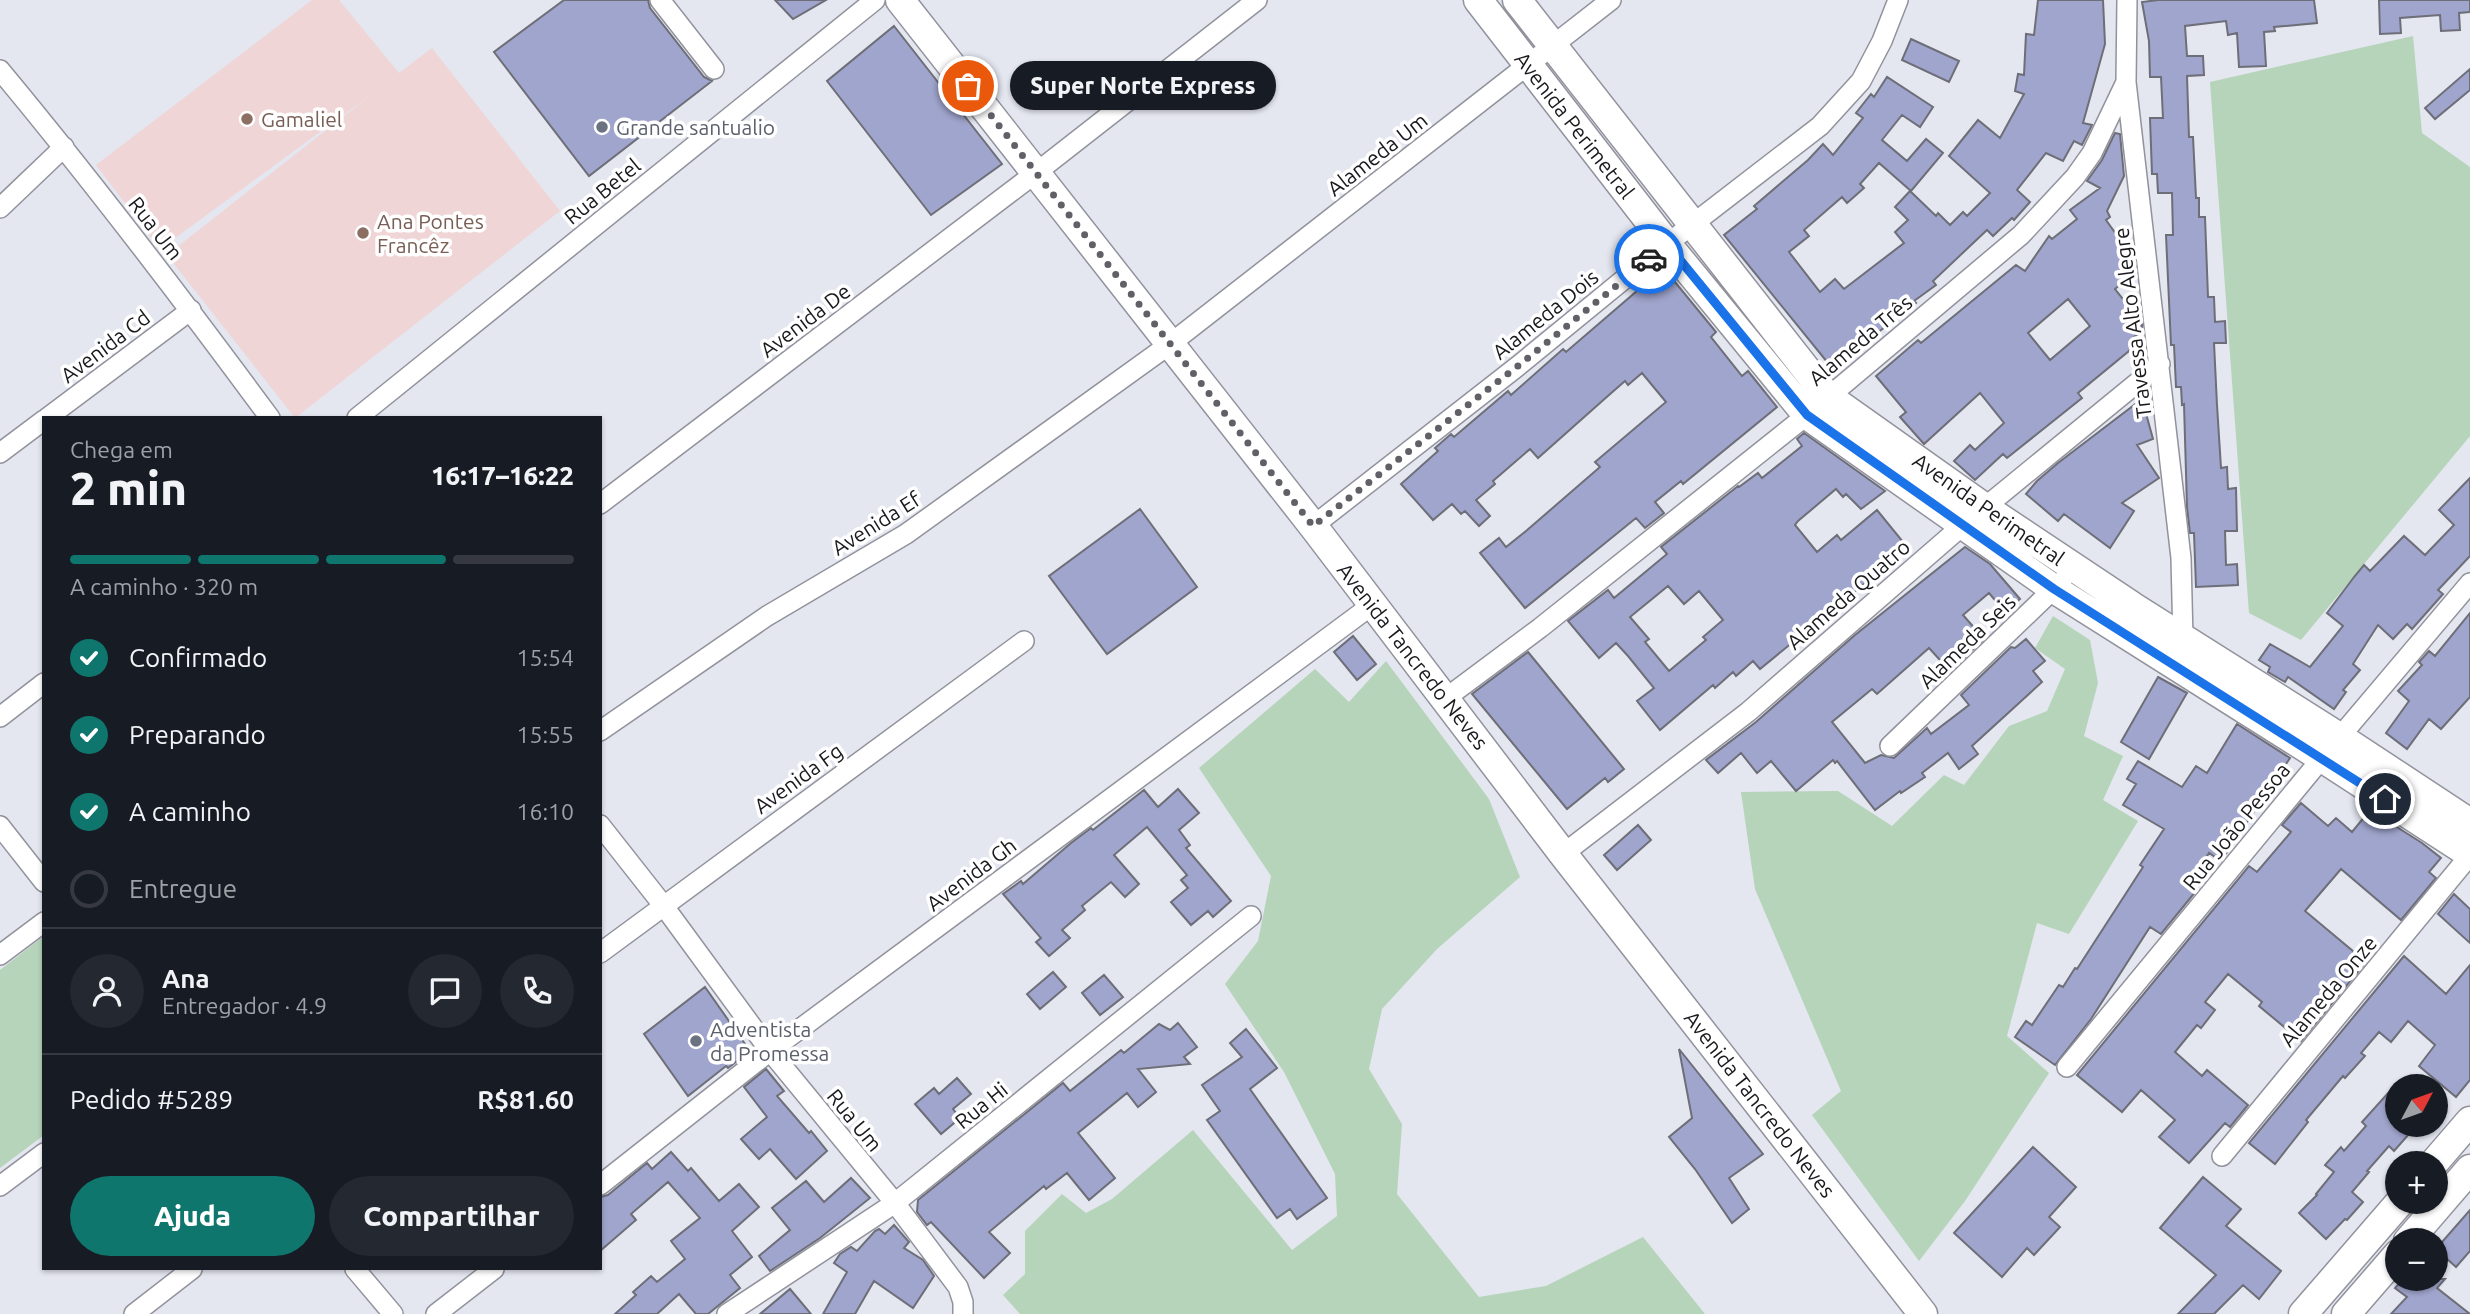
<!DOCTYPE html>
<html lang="pt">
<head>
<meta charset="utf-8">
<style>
  body { margin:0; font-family:Ubuntu,sans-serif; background:#242831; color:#f1f3f6; height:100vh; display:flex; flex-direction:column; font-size:26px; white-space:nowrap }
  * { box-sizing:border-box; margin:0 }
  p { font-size:23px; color:#9ea1a6 }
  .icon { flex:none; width:38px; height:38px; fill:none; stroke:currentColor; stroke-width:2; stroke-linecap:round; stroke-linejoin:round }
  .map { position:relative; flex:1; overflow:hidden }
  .side { position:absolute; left:42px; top:416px; width:560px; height:854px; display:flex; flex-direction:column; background:#171b24; border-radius:0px; box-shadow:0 2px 5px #0004 }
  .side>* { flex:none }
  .needle { width:46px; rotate:49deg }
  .fabs { position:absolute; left:2385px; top:1074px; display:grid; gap:14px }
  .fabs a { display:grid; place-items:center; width:63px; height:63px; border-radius:50%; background:#171b24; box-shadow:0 2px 5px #0004; font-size:35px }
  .pin { position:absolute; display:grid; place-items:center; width:60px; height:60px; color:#fff; margin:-30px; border:4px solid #fff; border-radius:50%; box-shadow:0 2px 7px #0007 }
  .courier { position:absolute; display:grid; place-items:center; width:70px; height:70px; margin:-35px; border:5px solid #1a73e8; border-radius:50%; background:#fff; color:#222; box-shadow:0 2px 9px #0007 }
  .bubble { position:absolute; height:49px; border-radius:24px; background:#171b24; box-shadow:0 2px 5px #0004; font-size:23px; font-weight:800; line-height:49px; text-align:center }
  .head em { font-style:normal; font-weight:800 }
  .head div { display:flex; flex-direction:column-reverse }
  .head { display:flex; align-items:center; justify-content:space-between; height:119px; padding:0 28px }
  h1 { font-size:46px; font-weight:800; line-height:52px }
  .bar { display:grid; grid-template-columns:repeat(4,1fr); gap:10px 7px; align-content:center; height:84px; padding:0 28px }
  .bar i { height:9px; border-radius:5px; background:#363941 }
  .bar .active { background:#0f766e }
  .bar p { grid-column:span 4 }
  .line { display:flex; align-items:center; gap:18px; padding:0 28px; border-top:2px solid #363941 }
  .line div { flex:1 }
  .round { display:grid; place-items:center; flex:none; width:74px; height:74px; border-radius:37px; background:#242831 }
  ol { padding:0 28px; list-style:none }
  li { display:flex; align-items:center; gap:21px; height:77px }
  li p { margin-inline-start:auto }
  li .icon { padding:7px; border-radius:50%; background:#0f766e; color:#fff; stroke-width:4 }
  li:last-child { color:#9ea1a6 }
  li i { width:38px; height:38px; border:4px solid #363941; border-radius:50% }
  .primary-button { display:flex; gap:14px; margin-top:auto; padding:14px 28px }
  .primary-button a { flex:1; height:80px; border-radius:42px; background:#0f766e; color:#fff; font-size:28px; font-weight:800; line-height:80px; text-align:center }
  .primary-button a+a { background:#242831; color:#f1f3f6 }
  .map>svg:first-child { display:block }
  .education { fill:#f0d5d6 }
  .green { fill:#b5d4ba }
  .building { fill:#a0a5cd; stroke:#6d6e77; stroke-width:2; fill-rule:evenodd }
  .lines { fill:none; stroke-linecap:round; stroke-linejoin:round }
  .street-casing { stroke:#91929c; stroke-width:22 }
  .secondary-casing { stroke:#91929c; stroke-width:31 }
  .street { stroke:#fff; stroke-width:19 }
  .secondary { stroke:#fff; stroke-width:28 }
  .done { stroke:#606167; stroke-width:7; stroke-dasharray:0 12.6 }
  .route { stroke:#1a73e8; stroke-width:9 }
  .education-dot { fill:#8d6e63; stroke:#fff; stroke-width:2.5 }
  .worship-dot { fill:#6b7280; stroke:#fff; stroke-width:2.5 }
  .labels { text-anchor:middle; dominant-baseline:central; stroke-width:7; stroke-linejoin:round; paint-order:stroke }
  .education-label { font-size:21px; fill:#785e54; stroke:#fff; text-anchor:start }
  .street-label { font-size:21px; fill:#19191d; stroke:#fff }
  .worship-label { font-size:21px; fill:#5b616d; stroke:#fff; text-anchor:start }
</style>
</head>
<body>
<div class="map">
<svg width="2470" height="1314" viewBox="0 0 2470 1314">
  <rect width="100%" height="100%" fill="#e4e6f0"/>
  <path class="education" d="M312,0H339L399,73L432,48L560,211L295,418L167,255L372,94L160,249L96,165Z"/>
  <path class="green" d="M2413,36L2422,133L2470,167V436L2301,640L2249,613L2210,82Z
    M2053,616L2090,640L2098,683L2084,736L2123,756L2103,800L2138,821L2069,934L2037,923L2007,1036L2049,1073L1965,1201L1919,1261L1812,1115L1841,1091L1755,889L1741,792L1838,791L1892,826L1944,775L1964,785L2009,726L2047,711L2065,669L2035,648Z
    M1386,661L1489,799L1520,877L1437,949L1382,1009L1369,1069L1402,1124L1397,1194L1479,1297L1546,1286L1643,1237L1705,1314H1020L1003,1295L1025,1274V1231L1062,1194L1086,1213L1112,1199L1193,1130L1292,1250L1337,1216L1335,1174L1284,1072L1225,984L1258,941L1271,876L1199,768L1315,669L1349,702Z
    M44,936V1135L0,1168V970Z"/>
  <path class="building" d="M564,0H648L650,8L704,77L712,81L589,176L494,52Z
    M775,0H826L793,19Z
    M2038,0H2103L2105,44L2083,123L2092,125L2082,145L2074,141L2063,161L2046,153L2017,190L2030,202L2014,220L2012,218L1993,236L1987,230L1933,281L1936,285L1914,301L1916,303L1832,368L1724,235L1757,209L1754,206L1808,160L1823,144L1833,155L1863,118L1856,113L1871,94L1874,97L1887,77L1933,107L1920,127L1902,115L1882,140L1907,161L1926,139L1943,153L1911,191L1879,163L1860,184L1864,188L1847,203L1842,197L1804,230L1809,236L1789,252L1820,292L1835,279L1844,289L1904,243L1895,232L1908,220L1895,207L1910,191L1936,216L1938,213L1950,225L1963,212L1967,216L1990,193L1949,156L1978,120L2000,138L2024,94L2015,91L2018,74L2024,75L2026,34L2034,35Z
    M2158,0H2314L2317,23L2274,27L2275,31L2264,32L2266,66L2239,67L2237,33L2228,35L2226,21L2185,26L2187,56H2203L2204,75L2187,76L2189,137H2193L2196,198H2199V217H2205L2208,297H2214L2215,322L2225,321L2226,343H2214L2217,405L2221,468L2227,467L2228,489L2236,488L2237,531H2225L2226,565L2237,564L2238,585L2196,587L2194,533H2190L2187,507L2184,404L2182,405L2181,387H2176L2174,345H2171L2166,235H2173L2172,193H2158L2157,174H2152L2150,118H2163L2161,77H2150L2149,41L2142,2Z
    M2379,0H2470V12L2459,13L2460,30L2441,31L2440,15L2400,18L2401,33L2380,34Z
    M894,26L1002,164L931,215L827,81Z
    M1911,39L1959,61L1949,82L1902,60Z
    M2470,69V90L2435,119L2425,108Z
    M2115,133L2120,134L2124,176L2107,211L2110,217L2106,220L2126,248L2118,254L2133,273L2115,289L2142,323V331L2130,340L2135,346L2078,393L2082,398L2007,458L2003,454L1975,480L1954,461L1970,445L1975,450L2004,423L1980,393L1924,444L1900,417L1906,412L1876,376L1918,340L1921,343L2016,265L2025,271L2049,236L2052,239L2077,219L2070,210L2100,188L2087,181L2102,160ZM2068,299L2090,326L2050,360L2028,333Z
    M1661,265L1716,332L1711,337L1742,376L1748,371L1777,407L1683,484L1681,481L1655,502L1664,513L1645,528L1636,518L1525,608L1480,553L1499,538L1506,547L1526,531L1600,467L1595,462L1666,402L1642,373L1628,385L1625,381L1609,395L1538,458L1530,449L1493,481L1495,484L1476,500L1490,516L1479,526L1465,511L1461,514L1452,504L1433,520L1401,484L1438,451L1435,448L1451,434L1454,437L1508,391L1511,395L1563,349L1566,352L1638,290L1635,286Z
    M2142,399L2153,439L2137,445L2159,478L2122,503L2134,511L2110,548L2064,514L2058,521L2026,494L2037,481L2058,463Z
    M1804,433L1885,491L1861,509L1846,494L1843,497L1836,489L1798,521L1795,525L1817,552L1837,535L1841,540L1877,510L1908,548L1760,669L1753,661L1736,676L1733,672L1715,688L1713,685L1660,730L1637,701L1654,688L1628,656L1616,643L1599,658L1568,621L1608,590L1614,598L1667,554L1661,547L1738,486L1739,487L1758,473L1762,478L1802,446L1797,439ZM1668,586L1684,604L1699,591L1723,620L1703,637L1706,640L1669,671L1645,642L1649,639L1630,617Z
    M2470,478V556L2438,590L2443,594L2412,629L2407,624L2393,639L2378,625L2353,664L2360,670L2343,690L2346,692L2334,709L2288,677L2285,682L2268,672L2270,667L2259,660L2270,644L2310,667L2343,626L2327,613L2354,577L2364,565L2370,571L2404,536L2425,555L2454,525L2439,510Z
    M1140,509L1197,587L1107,654L1049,576Z
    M1965,547L1990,564L2020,599L2005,612L1989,593L1963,615L1984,639L1950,671L1929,648L1877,694L1872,689L1832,722L1865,763L1881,755L1894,758L1927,728L1931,734L1969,705L1961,695L2011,647L2015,648L2026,639L2045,661L2033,671L2042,682L1972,746L1978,754L1959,769L1948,753L1922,773L1925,777L1901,793L1900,791L1875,810L1837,761L1835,763L1833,760L1796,791L1771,761L1757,773L1741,753L1718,773L1706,760L1756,722L1855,635Z
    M2470,613V697L2441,729L2429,719L2407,749L2386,733L2409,701L2398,691L2422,665L2419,662L2429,651L2435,656Z
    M1353,636L1376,664L1357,680L1334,652Z
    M1528,652L1624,769L1608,782L1605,778L1567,809L1472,694Z
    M2158,677L2187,693L2149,759L2121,742Z
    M2237,724L2290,758L2221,861L2209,853L2189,885L2196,891L2161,934L2150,927L2091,1019L2055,1065L2015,1037L2026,1021L2032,1025L2059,985L2063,987L2075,968L2077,969L2143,867L2140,865L2164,829L2123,805L2136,784L2127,779L2138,761L2182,787L2196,766L2207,773Z
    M1178,789L1199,813L1179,830L1190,845L1186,848L1231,901L1213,917L1208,911L1191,925L1171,902L1188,888L1181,880L1187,875L1147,827L1114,855L1139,884L1125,897L1111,882L1082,906L1085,910L1062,930L1070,938L1049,956L1036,942L1041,938L1003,894L1021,881L1023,884L1071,843L1091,828L1093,830L1144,790L1158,807Z
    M2301,803L2328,826L2336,818L2352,832L2370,810L2422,843L2441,858L2429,872L2436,878L2401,920L2341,869L2305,911L2366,962L2301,1041L2259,1006L2262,1002L2228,974L2205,1002L2215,1010L2201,1028L2197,1025L2175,1052L2202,1076L2207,1070L2248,1105L2230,1127L2225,1123L2189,1163L2159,1137L2175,1120L2141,1090L2122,1112L2077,1075L2249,866L2257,872L2291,832L2282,825Z
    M1638,825L1651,840L1617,870L1604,855Z
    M2454,894L2470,909V943L2438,914Z
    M2404,956L2446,994L2470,965V1080L2456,1097L2419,1066L2435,1045L2408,1021L2391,1042L2379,1032L2361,1053L2365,1056L2345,1078L2343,1076L2306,1120L2308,1122L2275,1164L2249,1143Z
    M1053,972L1066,987L1040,1009L1027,994Z
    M1104,975L1123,997L1100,1015L1082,993Z
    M705,987L750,1051L728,1068L726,1066L688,1096L644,1034Z
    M1178,1023L1197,1047L1184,1057L1190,1064L1138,1069L1156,1092L1138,1107L1127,1093L1078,1133L1115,1178L1089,1200L1067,1173L1046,1189L1044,1186L989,1232L1010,1253L984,1278L931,1222L927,1225L917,1212L918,1200L1063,1083L1070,1091L1121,1050L1124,1053L1159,1024L1170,1030Z
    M1246,1029L1277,1068L1250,1089L1327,1198L1297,1219L1290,1209L1277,1218L1207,1120L1220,1111L1202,1085L1242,1057L1230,1043Z
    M1679,1049L1763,1154L1729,1178L1749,1209L1732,1223L1695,1169L1669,1137L1692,1118Z
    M766,1069L784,1091L777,1096L809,1133L811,1131L827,1151L796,1179L770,1149L759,1159L741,1139L767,1117L744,1087Z
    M957,1078L971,1094L953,1109L960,1118L941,1134L915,1104L934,1088L939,1094Z
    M2398,1082V1125H2417L2394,1151L2389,1146L2367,1171L2369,1172L2352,1192L2363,1202L2347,1220L2345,1219L2326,1239L2299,1213L2317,1195L2316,1194L2334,1172L2325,1165L2341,1147L2344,1151L2366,1126L2362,1122Z
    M2033,1147L2076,1187L2049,1217L2060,1227L2034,1255L2027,1248L2002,1277L1954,1233Z
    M671,1152L688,1171L691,1168L719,1201L739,1184L759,1207L732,1231L752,1257L730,1275L740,1288L708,1314H696L679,1294L657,1314H615L636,1295L633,1292L651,1276L657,1282L685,1259L671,1241L700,1218L668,1182L631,1214L636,1220L600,1251V1197L608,1195L647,1163L652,1169Z
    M2203,1177L2241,1209L2226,1226L2281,1271L2259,1299L2243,1285L2214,1314H2178L2216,1275L2160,1228Z
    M851,1178L870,1198L820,1238L770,1271L759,1256L790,1230L772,1208L806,1181L824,1202Z
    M2470,1210V1251L2456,1267L2436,1249Z
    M894,1225L909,1242L904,1248L923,1260L934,1276L913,1308L874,1281L855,1314H823L847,1272L834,1263L840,1254L851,1247L857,1251L875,1231L879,1229L885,1234Z
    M2403,1279H2445L2437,1288L2470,1314H2391L2407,1297L2395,1288Z
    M790,1289L811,1314H760Z"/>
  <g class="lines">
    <defs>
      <path id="street" d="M660,0L714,69
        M2127,0L2126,82L2181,558L2183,640
        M0,70C94,183 183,300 270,418
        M0,208L64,147
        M47,418L191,310
        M357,418L875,0
        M0,453L44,420
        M600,504L1037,172L1257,0
        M1313,526L1518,366L1667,244L1820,126L1861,81L1882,41L1898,0
        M1446,698L1540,628L1807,415L2021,235L2075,177L2092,153L2126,82
        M0,717L44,683
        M600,731L767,616L906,534L1170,344L1611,0
        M1890,746L2062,581
        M600,825L663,905L770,1051L895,1203L958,1287L963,1302V1314
        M0,826L44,882
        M1563,854L1748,712L1962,526L2160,364
        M600,953L1024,641
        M0,955L44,922
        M2067,1067L2322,758L2470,583
        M2222,1156L2470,855
        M600,1185L770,1051L1372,605
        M0,1186L44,1153
        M355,1269L393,1314
        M134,1314L192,1269
        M436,1314L494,1269
        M727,1314L895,1203L1251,916"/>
      <path id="secondary" d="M900,0L1313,526L1563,854L1923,1314
        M1478,0L1667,244L1807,415L2054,589L2322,758L2470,854
        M1517,0L1827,396L1985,508L2132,606L2341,738L2470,823
        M2433,1164L2470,1121
        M2408,1241L2470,1169
        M2303,1314L2400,1202
        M2346,1314L2398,1254"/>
    </defs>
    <use href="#street" class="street-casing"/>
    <use href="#secondary" class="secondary-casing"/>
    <use href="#street" class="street"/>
    <use href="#secondary" class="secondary"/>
  </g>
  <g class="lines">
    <path class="done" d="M968,86L1313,526L1518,366L1649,259"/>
    <path class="route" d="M1649,259L1667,244L1807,415L2054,589L2385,799"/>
  </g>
  <g class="education-dot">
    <circle cx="247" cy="119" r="7"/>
    <circle cx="363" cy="233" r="7"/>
  </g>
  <g class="worship-dot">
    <circle cx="602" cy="127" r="7"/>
    <circle cx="696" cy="1041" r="7"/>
  </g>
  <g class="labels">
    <g class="education-label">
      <text x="261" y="119">Gamaliel</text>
      <text x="377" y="221">Ana Pontes<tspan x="377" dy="24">Francêz</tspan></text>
    </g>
    <g class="street-label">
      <text transform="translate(1575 125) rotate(52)">Avenida Perimetral</text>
      <text transform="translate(1377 154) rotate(-38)">Alameda Um</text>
      <text transform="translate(602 191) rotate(-39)">Rua Betel</text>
      <text transform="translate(156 228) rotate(52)">Rua Um</text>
      <text transform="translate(1545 314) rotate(-39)">Alameda Dois</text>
      <text transform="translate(805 320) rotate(-37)">Avenida De</text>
      <text transform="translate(2132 323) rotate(-97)">Travessa Alto Alegre</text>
      <text transform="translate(1860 340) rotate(-40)">Alameda Três</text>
      <text transform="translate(105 346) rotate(-37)">Avenida Cd</text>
      <text transform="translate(1989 509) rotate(35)">Avenida Perimetral</text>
      <text transform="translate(876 523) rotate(-32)">Avenida Ef</text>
      <text transform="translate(1848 594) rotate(-41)">Alameda Quatro</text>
      <text transform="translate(1967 641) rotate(-44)">Alameda Seis</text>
      <text transform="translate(1413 656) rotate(52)">Avenida Tancredo Neves</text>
      <text transform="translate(798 778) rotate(-36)">Avenida Fg</text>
      <text transform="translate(2236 826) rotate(-51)">Rua João Pessoa</text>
      <text transform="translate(971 874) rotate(-37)">Avenida Gh</text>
      <text transform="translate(2328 991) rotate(-50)">Alameda Onze</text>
      <text transform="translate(1760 1104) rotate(52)">Avenida Tancredo Neves</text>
      <text transform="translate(981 1105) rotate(-39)">Rua Hi</text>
      <text transform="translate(855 1120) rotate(51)">Rua Um</text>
    </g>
    <g class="worship-label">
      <text x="616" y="127">Grande santualio</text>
      <text x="710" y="1029">Adventista<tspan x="710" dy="24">da Promessa</tspan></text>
    </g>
  </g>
</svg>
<div class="fabs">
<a><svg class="needle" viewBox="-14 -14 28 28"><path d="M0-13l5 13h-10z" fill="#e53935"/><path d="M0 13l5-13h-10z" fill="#9ea1a6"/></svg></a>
<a>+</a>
<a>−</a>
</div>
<div class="pin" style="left:968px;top:86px;background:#ea580c"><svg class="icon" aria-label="bag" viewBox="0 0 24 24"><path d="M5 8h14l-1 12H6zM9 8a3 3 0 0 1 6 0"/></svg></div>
<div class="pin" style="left:2385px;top:799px;background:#1f2937"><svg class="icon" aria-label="home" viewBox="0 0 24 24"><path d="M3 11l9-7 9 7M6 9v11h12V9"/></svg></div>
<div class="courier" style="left:1649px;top:259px"><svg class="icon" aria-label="car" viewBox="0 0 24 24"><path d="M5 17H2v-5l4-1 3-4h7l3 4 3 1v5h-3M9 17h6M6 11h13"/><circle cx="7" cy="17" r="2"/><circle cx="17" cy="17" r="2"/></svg></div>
<div class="bubble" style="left:1010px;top:61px;width:266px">Super Norte Express</div>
<section class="side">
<div class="head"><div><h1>2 min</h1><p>Chega em</p></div><em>16:17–16:22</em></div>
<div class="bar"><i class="active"></i><i class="active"></i><i class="active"></i><i></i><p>A caminho · 320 m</p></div>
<ol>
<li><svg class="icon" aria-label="check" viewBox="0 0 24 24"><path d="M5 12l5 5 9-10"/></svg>Confirmado<p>15:54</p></li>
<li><svg class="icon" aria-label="check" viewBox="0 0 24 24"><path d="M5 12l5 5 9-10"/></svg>Preparando<p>15:55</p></li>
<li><svg class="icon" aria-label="check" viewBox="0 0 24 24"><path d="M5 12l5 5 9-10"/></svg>A caminho<p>16:10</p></li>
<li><i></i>Entregue</li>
</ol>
<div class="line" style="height:126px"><a class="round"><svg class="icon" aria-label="person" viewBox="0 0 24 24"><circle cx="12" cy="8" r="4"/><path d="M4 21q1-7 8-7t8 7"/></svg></a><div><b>Ana</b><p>Entregador · 4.9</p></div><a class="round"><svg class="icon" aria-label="chat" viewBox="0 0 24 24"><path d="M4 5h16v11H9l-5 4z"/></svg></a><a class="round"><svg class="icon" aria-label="phone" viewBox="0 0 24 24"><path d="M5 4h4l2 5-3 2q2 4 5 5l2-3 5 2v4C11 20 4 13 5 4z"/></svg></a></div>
<div class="line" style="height:91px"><div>Pedido #5289</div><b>R$81.60</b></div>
<div class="primary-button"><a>Ajuda</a><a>Compartilhar</a></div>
</section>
</div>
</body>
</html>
